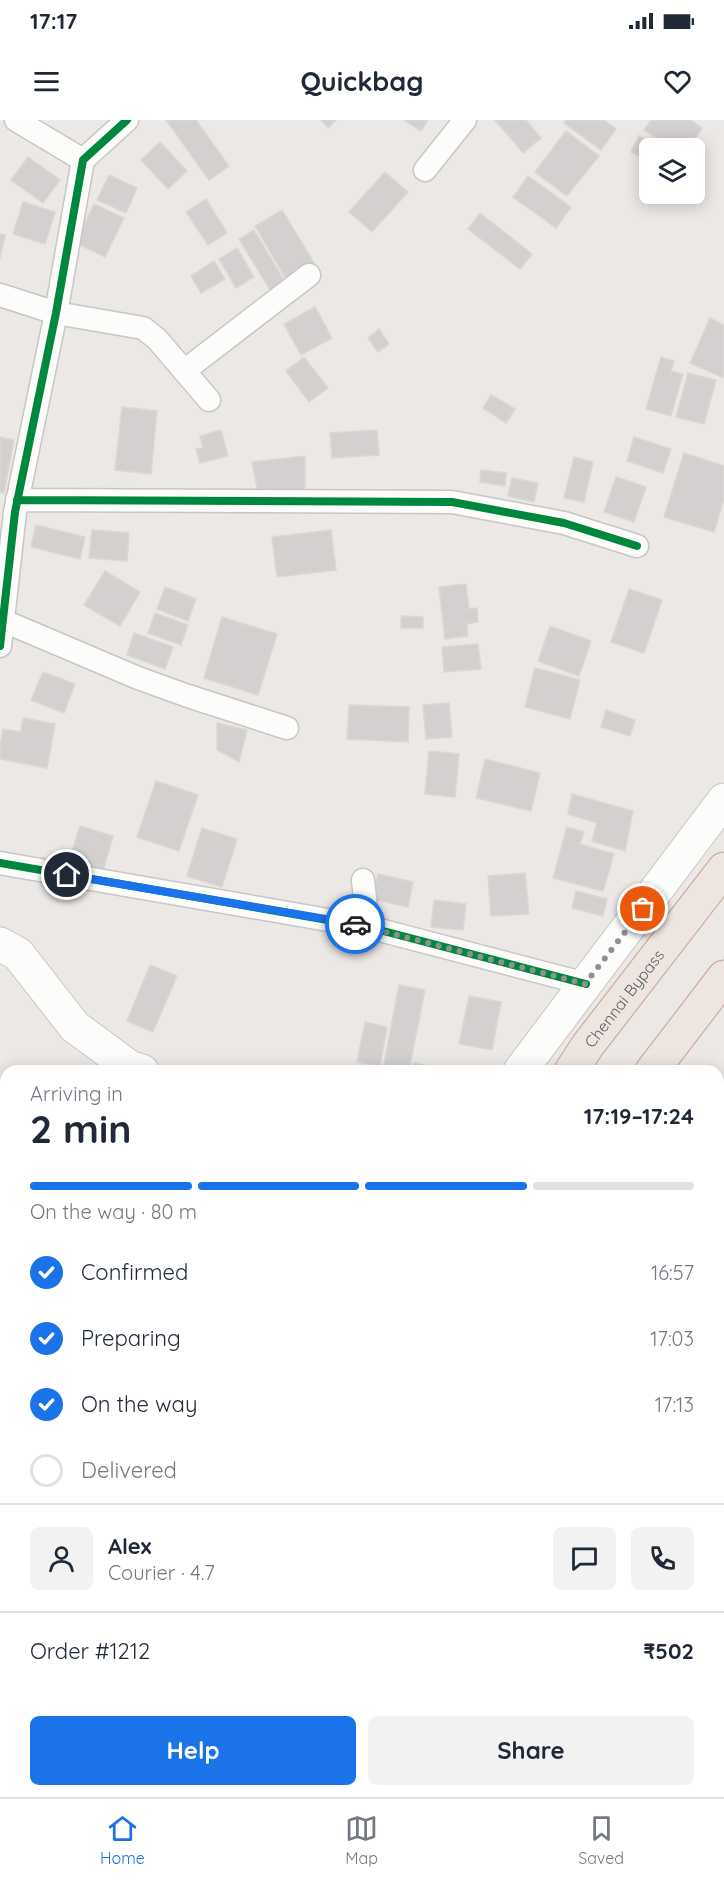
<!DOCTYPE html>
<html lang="en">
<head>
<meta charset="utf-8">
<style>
  body { margin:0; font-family:Quicksand,sans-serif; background:#f2f2f3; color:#1f2937; height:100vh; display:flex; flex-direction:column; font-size:22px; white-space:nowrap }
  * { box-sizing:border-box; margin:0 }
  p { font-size:20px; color:#747a83 }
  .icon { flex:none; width:33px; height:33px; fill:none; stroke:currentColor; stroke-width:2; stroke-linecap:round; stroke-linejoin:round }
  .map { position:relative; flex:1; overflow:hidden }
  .details { position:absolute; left:0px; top:945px; width:724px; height:732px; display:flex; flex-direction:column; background:#fff; border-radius:18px 18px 0 0; box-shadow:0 3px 15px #0003 }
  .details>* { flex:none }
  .controls { position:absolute; left:639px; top:18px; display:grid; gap:12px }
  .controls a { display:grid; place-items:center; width:66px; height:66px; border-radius:9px; background:#fff; box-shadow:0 3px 15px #0003; font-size:30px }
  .pin { position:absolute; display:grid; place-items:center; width:51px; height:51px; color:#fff; margin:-26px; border:3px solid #fff; border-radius:50%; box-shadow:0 2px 6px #0007 }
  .courier { position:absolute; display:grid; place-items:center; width:60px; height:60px; margin:-30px; border:4px solid #1a73e8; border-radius:50%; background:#fff; color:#222; box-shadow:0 2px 8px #0007 }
  .head em { font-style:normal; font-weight:700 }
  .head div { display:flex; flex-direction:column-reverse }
  .head { display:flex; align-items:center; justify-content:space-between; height:102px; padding:0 30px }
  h1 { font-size:39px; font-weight:700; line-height:45px }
  .bar { display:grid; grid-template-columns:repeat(4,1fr); gap:9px 6px; align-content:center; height:72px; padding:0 30px }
  .bar i { height:8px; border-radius:4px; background:#e0e1e3 }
  .bar .on { background:#1a73e8 }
  .bar p { grid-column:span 4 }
  .line { display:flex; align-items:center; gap:15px; padding:0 30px; border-top:2px solid #e0e1e3 }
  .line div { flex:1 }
  .round { display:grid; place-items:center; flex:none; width:63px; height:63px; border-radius:9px; background:#f2f2f3 }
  ol { padding:0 30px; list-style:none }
  li { display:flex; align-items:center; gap:18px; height:66px }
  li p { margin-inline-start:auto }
  li .icon { padding:6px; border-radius:50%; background:#1a73e8; color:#fff; stroke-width:4 }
  li:last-child { color:#747a83 }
  li i { width:33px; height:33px; border:3px solid #e0e1e3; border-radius:50% }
  .primary-button { display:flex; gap:12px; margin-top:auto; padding:12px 30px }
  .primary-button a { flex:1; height:69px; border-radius:9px; background:#1a73e8; color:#fff; font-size:24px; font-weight:700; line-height:69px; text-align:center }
  .primary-button a+a { background:#f2f2f3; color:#1f2937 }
  .status { display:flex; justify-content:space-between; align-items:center; height:42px; padding:0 30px; background:#fff; direction:ltr }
  .status svg { height:16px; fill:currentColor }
  header { display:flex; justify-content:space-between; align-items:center; height:78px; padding:0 30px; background:#fff; font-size:27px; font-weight:700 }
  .tabs { display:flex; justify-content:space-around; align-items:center; height:84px; border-top:2px solid #e0e1e3; background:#fff; font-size:16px; color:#747a83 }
  .tabs a { display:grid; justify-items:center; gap:3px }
  .tabs .on { color:#1a73e8 }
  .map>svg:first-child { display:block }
  .building { fill:#d3d0cf; stroke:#dad7d4; stroke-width:1.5 }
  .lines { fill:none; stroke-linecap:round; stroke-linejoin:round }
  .street-casing { stroke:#c7c6c6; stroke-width:25 }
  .secondary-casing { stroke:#c7c6c6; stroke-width:35 }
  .highway-casing { stroke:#c3a392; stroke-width:35 }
  .street { stroke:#fcfcfb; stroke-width:22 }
  .secondary { stroke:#fcfcfb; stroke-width:33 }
  .highway { stroke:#eee5e0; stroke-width:33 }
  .cycleway-casing { stroke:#fff; stroke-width:11 }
  .cycleway { stroke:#00873e; stroke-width:8 }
  .done { stroke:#8d9190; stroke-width:6; stroke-dasharray:0 10.8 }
  .route { stroke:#1a73e8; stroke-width:8 }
  .labels { text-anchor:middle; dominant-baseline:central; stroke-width:4.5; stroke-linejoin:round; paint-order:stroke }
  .street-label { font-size:16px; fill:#5b6263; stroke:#fff }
</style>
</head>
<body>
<div class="status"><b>17:17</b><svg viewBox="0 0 49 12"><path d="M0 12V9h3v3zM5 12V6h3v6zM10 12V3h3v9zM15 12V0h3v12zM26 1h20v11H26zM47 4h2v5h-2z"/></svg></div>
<header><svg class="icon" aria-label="menu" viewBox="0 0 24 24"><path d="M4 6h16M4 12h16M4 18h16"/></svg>Quickbag<svg class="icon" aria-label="heart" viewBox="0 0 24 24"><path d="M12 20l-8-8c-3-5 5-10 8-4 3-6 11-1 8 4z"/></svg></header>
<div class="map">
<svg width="724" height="1677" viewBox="0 0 724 1677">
  <rect width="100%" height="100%" fill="#ebe8e5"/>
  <path class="building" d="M166,0H196L229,46L209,60Z
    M321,0H336L328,8Z
    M404,0H428L421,11Z
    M495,0H526L541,18L523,33Z
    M566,0H604L616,9L601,30L564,3Z
    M651,0H690L702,8L689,28H672L644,10Z
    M566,11L599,36L567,76L535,52Z
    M639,16L662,28H650V42L631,32Z
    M160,22L187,51L168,69L141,40Z
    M28,37L60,60L43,83L11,60Z
    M385,52L408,72L372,112L349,92Z
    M109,55L137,68L126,93L97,80Z
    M528,56L571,87L556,108L513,77Z
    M206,79L227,113L208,125L186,92Z
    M23,82L55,92L45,124L13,114Z
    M94,84L124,98L105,137L76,123Z
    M282,90L314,143L286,159L255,106Z
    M480,93L532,134L520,149L468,109Z
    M254,110L285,162L270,170L239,119Z
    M0,114L5,115L0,139Z
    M237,128L254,157L236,168L219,139Z
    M214,141L225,159L201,173L191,156Z
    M315,187L332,218L301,235L284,204Z
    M710,198L724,205V258L690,243Z
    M379,209L389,224L378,232L368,218Z
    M304,237L328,268L309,282L286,251Z
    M661,237L674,241L671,251L683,254L671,296L646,289Z
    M688,253L716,260L704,304L676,297Z
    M491,275L515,289L506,303L483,288Z
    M122,287L157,291L151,354L115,350Z
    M221,310L228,336L200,343L196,329L203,328L200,316Z
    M377,310L379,335L332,338L330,313Z
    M0,317L14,320L4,373L0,372Z
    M634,317L671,329L663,353L627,341Z
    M684,333L724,346V379L714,412L664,397Z
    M305,336V373H258L252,342Z
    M574,337L593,342L584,382L564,378Z
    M481,350L506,353L505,366L480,362Z
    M616,357L646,367L634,402L604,392Z
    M512,358L538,363L534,382L508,376Z
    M36,405L85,417L80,439L31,427Z
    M92,410L129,413L127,441L89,438Z
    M331,410L336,450L277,457L272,417Z
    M105,451L140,472L120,506L84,485Z
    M466,464L469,489L477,488L478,502L467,504L468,516L445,519L439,467Z
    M165,467L196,479L188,501L157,489Z
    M629,469L662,480L644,533L611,522Z
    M155,493L188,505L181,525L148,513Z
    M401,496L423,497V508H401Z
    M222,497L277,514L258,575L204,558Z
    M550,506L591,521L579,556L538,541Z
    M134,513L173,527L165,549L127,535Z
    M478,524L481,549L444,552L442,527Z
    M535,548L580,560L570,599L525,587Z
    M43,552L75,564L64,593L31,580Z
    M449,583L452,617L426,619L423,585Z
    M349,585L409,587L408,622L347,619Z
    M606,590L635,600L630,616L601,607Z
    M23,598L55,604L47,648L0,639V627L3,609L21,612Z
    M217,603L247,610L239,642L217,630Z
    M429,631L459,634L455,677L425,674Z
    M485,639L540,653L531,691L476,678Z
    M156,661L198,675L179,731L137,717Z
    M572,674L633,691L625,731L592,721L597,703L568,694Z
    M80,706L113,716L103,751L69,741Z
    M567,707L584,712L580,724L614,734L603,771L553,758Z
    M202,708L237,719L222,767L187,756Z
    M525,753L529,794L491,796L488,756Z
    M378,754L413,762L408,787L372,779Z
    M576,771L607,779L603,796L572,788Z
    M434,780L466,784L463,810L431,807Z
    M150,845L177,856L153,912L127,901Z
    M399,865L425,870L409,951L383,949Z
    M469,876L501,882L492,930L459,924Z
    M365,902L387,907L380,946L357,942Z
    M414,943L444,949V951H412Z
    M352,947L371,951H351Z
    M718,1005H724V1053L718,1052Z
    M0,1036L6,1037V1073L0,1072Z
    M0,1084L6,1085V1113L0,1112Z
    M718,1130L723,1131L718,1151Z
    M0,1147L6,1149V1189L0,1187Z
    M718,1244H724V1285H723Z
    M0,1285L6,1287V1320L0,1319Z
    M0,1365L6,1367L0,1392Z
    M1,1410L6,1412V1445L0,1443Z
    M718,1521H724L723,1580H718Z
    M0,1545L6,1546V1579L0,1578Z
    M718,1614H724V1663L718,1664Z
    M448,1671H478L477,1676Z"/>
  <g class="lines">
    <defs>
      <path id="street" d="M16,0L83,40
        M425,50L465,0
        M0,175L56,193L143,208L157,219L209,280
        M184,251L309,155
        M17,380L452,382L564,403L637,426
        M4,501L138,558L188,576L287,608
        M0,526L15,392L56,193L83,40L127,0
        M0,743L368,807L586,864
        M363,760L368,807
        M718,1294H724
        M718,1477L724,1476
        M0,1612H6
        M405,1671L432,1677
        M295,1677L296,1671"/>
      <path id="secondary" d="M0,824L18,834L75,907L131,948L142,951
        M520,951L724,680
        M718,992L724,985
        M718,1065H724
        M1,1677L6,1670
        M226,1677L231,1671"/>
      <g id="highway">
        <path id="s1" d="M571,951L588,925L724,749"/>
        <path d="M652,951L724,857"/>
        <path d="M58,1677L63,1671"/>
        <path d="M131,1677L136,1671"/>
      </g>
    </defs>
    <use href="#street" class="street-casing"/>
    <use href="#secondary" class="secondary-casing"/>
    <use href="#highway" class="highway-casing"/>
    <use href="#street" class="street"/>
    <use href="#secondary" class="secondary"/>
    <use href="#highway" class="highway"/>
    <defs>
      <path id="cycleway" d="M17,380L452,382L564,403L637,426
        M0,526L15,392L56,193L83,40L127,0
        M0,743L368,807L586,864"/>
    </defs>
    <use href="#cycleway" class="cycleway-casing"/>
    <use href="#cycleway" class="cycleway"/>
  </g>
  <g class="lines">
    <path class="done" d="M355,804L585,864L643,789"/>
    <path class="route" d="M67,755L355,804"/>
  </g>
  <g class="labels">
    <g class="street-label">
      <text stroke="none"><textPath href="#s1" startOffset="90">Chennai Bypass</textPath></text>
    </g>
  </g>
</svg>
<div class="controls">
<a><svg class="icon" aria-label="layers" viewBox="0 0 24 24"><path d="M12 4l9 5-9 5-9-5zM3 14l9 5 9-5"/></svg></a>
</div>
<div class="pin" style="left:643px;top:789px;background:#ea580c"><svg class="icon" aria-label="bag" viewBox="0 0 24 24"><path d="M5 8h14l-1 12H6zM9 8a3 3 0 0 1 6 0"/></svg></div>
<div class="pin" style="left:67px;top:755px;background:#1f2937"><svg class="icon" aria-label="home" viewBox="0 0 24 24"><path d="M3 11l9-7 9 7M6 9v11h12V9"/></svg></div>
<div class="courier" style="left:355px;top:804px"><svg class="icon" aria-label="car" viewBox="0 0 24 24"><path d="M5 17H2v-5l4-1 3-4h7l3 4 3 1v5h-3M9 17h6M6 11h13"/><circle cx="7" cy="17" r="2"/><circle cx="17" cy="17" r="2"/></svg></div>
<section class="details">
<div class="head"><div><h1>2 min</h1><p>Arriving in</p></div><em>17:19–17:24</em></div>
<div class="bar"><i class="on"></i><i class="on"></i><i class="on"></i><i></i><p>On the way · 80 m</p></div>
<ol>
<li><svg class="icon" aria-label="check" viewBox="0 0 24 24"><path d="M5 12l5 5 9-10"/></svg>Confirmed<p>16:57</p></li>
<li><svg class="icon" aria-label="check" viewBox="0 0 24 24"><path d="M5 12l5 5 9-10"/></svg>Preparing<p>17:03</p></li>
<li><svg class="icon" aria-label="check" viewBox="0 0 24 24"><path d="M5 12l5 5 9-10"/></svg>On the way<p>17:13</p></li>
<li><i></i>Delivered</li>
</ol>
<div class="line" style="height:108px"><a class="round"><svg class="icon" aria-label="person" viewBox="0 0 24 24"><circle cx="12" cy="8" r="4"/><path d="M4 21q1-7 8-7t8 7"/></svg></a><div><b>Alex</b><p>Courier · 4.7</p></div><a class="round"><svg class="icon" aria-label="chat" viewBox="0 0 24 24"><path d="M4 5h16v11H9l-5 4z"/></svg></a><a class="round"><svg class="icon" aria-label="phone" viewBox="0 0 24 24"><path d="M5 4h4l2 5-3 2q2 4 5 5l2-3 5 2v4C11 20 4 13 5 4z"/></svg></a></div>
<div class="line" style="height:78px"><div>Order #1212</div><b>₹502</b></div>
<div class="primary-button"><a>Help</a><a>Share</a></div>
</section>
</div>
<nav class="tabs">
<a class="on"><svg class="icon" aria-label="home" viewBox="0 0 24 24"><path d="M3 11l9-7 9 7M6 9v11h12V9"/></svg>Home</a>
<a><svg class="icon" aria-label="map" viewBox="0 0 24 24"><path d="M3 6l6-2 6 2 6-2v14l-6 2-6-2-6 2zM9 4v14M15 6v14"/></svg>Map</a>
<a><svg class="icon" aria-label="saved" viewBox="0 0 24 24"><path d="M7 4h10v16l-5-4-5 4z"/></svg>Saved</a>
</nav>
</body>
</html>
